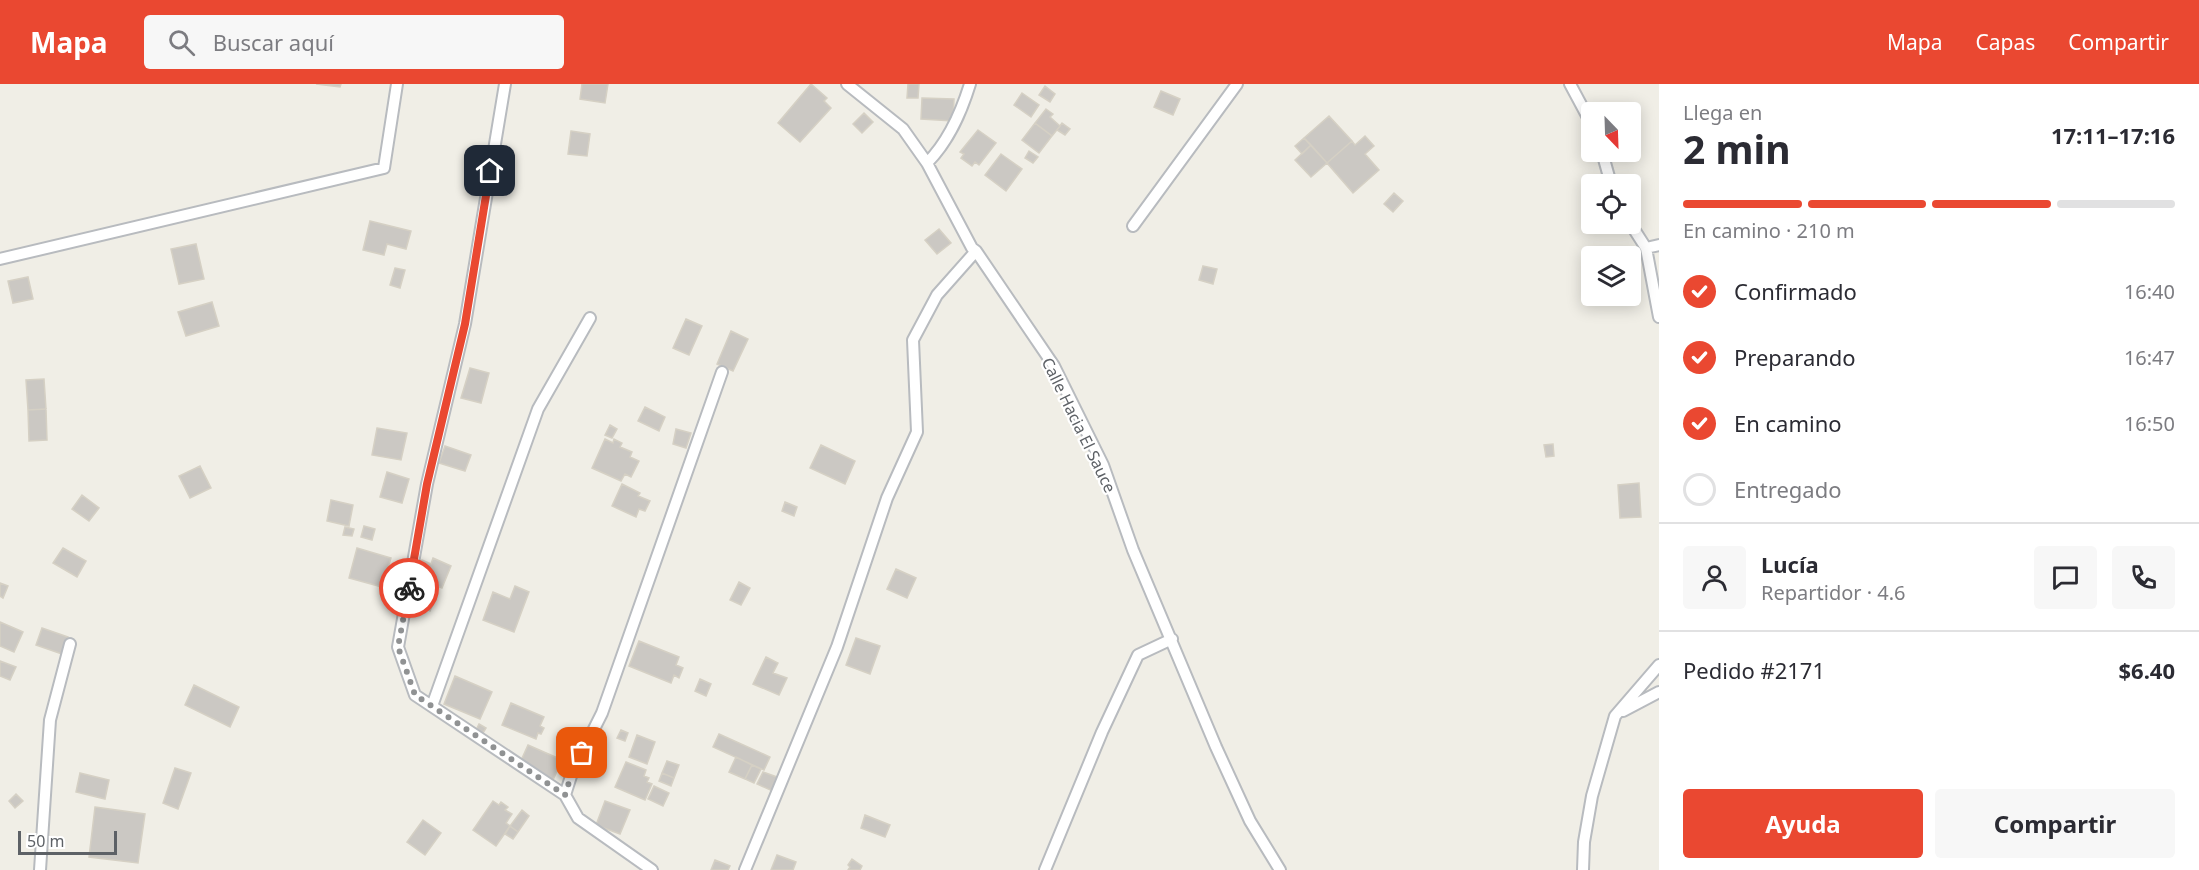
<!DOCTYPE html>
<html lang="es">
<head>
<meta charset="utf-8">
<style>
  body { margin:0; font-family:"Noto Sans",sans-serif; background:#f7f7f7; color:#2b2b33; height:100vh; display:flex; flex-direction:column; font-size:22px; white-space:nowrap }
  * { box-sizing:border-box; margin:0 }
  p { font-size:20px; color:#7c7c81 }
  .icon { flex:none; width:33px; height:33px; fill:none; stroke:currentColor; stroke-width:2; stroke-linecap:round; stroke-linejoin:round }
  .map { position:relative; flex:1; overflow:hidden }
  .panel { display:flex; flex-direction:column; background:#fff; width:540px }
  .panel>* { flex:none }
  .needle { width:39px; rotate:157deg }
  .tools { position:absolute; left:1581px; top:18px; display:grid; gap:12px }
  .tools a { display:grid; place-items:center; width:60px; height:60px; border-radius:6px; background:#fff; box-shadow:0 3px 15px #0003; font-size:30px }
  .scale { position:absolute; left:18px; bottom:15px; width:99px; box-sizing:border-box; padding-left:6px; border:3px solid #5d6166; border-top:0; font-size:16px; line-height:21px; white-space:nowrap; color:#5d6166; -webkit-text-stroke:4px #fff; paint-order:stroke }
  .pin { position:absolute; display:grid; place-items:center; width:51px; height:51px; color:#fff; margin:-26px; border-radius:12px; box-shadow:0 3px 9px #0006 }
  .courier { position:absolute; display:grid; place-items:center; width:60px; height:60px; margin:-30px; border:4px solid #ea4831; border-radius:50%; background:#fff; color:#222; box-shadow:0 2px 8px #0007 }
  .headline em { font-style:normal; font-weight:700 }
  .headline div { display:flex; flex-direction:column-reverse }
  .headline { display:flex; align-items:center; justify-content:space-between; height:102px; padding:0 24px }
  h1 { font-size:39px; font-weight:700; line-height:45px }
  .bar { display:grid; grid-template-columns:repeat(4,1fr); gap:9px 6px; align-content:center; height:72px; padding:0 24px }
  .bar i { height:8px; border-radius:4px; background:#e1e1e2 }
  .bar .active { background:#ea4831 }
  .bar p { grid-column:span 4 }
  .line { display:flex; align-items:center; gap:15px; padding:0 24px; border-top:2px solid #e1e1e2 }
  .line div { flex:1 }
  .round { display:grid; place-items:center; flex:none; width:63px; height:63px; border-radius:6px; background:#f7f7f7 }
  ol { padding:0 24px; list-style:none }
  li { display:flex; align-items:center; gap:18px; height:66px }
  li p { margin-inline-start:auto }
  li .icon { padding:6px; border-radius:50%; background:#ea4831; color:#fff; stroke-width:4 }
  li:last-child { color:#7c7c81 }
  li i { width:33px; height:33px; border:3px solid #e1e1e2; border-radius:50% }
  .primary-button { display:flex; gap:12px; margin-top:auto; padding:12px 24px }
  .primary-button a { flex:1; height:69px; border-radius:6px; background:#ea4831; color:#fff; font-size:24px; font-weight:700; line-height:69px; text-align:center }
  .primary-button a+a { background:#f7f7f7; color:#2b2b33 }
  header { display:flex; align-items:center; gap:36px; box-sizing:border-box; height:84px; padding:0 30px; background:#ea4831; color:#fff }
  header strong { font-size:28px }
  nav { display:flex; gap:33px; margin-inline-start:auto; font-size:21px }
  .search { width:420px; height:54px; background:#f7f7f7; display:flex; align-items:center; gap:15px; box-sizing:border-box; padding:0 21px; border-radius:6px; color:#7c7c81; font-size:22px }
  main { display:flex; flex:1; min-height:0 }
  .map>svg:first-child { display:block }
  .building { fill:#cbc8c3; stroke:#d5d0c4; stroke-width:1.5 }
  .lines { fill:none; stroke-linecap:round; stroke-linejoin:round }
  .street-casing { stroke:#b8bbbf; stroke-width:14 }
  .street { stroke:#fff; stroke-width:10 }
  .done { stroke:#909293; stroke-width:6; stroke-dasharray:0 10.8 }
  .route { stroke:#ea4831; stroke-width:8 }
  .labels { text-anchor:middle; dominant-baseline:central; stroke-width:4.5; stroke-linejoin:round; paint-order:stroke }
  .street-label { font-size:16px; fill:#5d6166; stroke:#fff }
</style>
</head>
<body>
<header>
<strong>Mapa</strong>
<div class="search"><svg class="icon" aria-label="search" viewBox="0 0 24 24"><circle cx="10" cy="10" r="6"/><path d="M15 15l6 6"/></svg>Buscar aquí</div>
<nav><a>Mapa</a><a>Capas</a><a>Compartir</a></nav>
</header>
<main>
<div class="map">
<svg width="1659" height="786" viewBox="0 0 1659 786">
  <rect width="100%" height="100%" fill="#f0eee6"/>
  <path class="building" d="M316,0H341L340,3Z
    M582,0H608L605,19L580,15Z
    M811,0L827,14L824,17L831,24L800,58L778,39Z
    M908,0H919L918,14H907Z
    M1045,2L1055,10L1050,18L1039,11Z
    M1161,7L1180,15L1173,31L1154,23Z
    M1022,9L1039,21L1031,33L1014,21Z
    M922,14L954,15L953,37L921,35Z
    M1046,25L1053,30L1050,33L1060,42L1052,52L1035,39Z
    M864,29L873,38L862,49L853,40Z
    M1329,32L1352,57L1327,79L1304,54Z
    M1035,39L1052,52L1039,69L1022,56Z
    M1062,39L1070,45L1065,51L1057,46Z
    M978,46L996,59L979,81L975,78L972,82L961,74L964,70L960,68Z
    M571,47L590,50L587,72L568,70Z
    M1365,52L1374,62L1365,70L1379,86L1353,109L1327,79L1352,57L1355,61Z
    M1304,54L1311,61L1302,70L1295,62Z
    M1311,61L1327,79L1311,93L1295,76Z
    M1029,67L1038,73L1033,79L1025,74Z
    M1001,70L1022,85L1006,107L985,91Z
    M1394,109L1403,117L1393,128L1384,120Z
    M370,137L411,147L406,165L387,160L384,171L363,166Z
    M939,145L951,159L937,170L925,156Z
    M196,160L204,195L179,200L171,165Z
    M1203,182L1217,185L1213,200L1199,196Z
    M395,184L405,186L400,204L390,201Z
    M28,193L33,215L13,219L8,197Z
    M212,218L219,242L186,252L178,228Z
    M686,235L702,242L689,271L673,264Z
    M731,247L748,255L733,287L717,280Z
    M470,284L489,289L481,319L461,314Z
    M44,295L46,325L28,326L26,296Z
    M645,323L665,333L659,347L638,337Z
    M46,325L47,356L29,357L28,326Z
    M610,341L617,345L612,354L605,351Z
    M377,344L407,349L401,376L372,371Z
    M676,345L691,349L686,364L673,360Z
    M605,355L613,359L614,355L622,359L620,363L632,368L630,373L639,377L631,393L625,390L621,397L592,384Z
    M1553,360L1554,372L1546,373L1544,361Z
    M821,361L855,377L845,400L810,384Z
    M445,362L471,371L465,387L439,379Z
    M200,382L211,404L190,414L179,392Z
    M387,388L409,395L402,419L380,413Z
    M1639,399L1641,433L1620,434L1618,401Z
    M622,400L640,409L638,412L650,417L645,427L639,425L636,433L612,422Z
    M82,411L99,424L89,437L72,425Z
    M331,416L353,421L349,442L327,437Z
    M785,418L797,423L794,432L782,427Z
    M364,442L375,445L372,456L361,453Z
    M345,443L354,445L352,452L343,451Z
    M63,464L86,477L77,493L53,479Z
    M357,464L391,474L382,503L349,494Z
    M433,474L451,482L442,504L415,492L422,476L431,480Z
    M896,485L916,494L907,514L887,505Z
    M425,498L431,501L428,506L422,503Z
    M739,498L750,504L741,521L730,516Z
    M0,499L8,502L3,514L0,512Z
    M515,502L529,508L514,548L483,536L493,508L510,515Z
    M421,514L433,520L430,527L418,521Z
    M0,538L23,548L14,568L0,562Z
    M42,544L68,553L62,570L36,561Z
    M856,554L880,562L870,590L846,581Z
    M639,557L679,573L676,581L683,584L679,594L674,591L671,599L629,582Z
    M766,573L778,579L773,589L787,594L779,611L753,600Z
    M0,577L16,583L10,596L0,592Z
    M455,592L492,608L480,635L444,620Z
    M700,595L711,600L706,612L695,607Z
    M194,601L239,623L230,643L185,621Z
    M511,619L544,633L540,642L544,644L541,650L538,649L536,655L502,641Z
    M479,640L486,644L483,649L476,646Z
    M621,646L628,649L625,657L617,654Z
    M719,650L770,673L764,686L713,663Z
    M637,651L655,658L647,680L629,673Z
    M528,661L562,676L553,696L519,681Z
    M736,673L752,681L745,695L729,688Z
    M667,677L679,681L674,694L662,689Z
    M626,678L646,686L644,692L649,694L647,698L652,700L645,716L615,703Z
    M752,681L761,685L754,699L745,695Z
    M175,684L191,689L178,725L163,719Z
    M763,688L777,693L775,697L779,699L775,708L757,700Z
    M80,689L109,696L105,715L76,708Z
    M662,689L674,694L671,702L659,697Z
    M654,702L669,709L663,722L648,715Z
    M16,710L23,717L15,724L9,717Z
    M493,717L499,721L501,718L508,723L505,726L512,730L506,739L510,742L496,762L473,746Z
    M605,717L630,726L620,750L596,741Z
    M95,723L145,730L138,779L89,773Z
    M522,726L529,732L518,748L510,742Z
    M865,731L890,741L885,753L861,744Z
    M423,736L441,749L425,771L407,758Z
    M510,742L518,748L513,755L505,750Z
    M777,771L796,778L793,786H771Z
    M852,775L862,782L860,786H848L850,783L848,781Z
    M715,776L730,782L728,786H711Z"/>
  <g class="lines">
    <defs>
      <path id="street" d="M505,0L465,240L427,400L398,563L415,611L565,711
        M847,0L903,45L927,79L972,164L976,167L1054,282L1103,381L1133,466L1216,663L1250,737L1280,786
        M1570,0L1592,41
        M1602,68L1611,100
        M927,79C949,57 961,29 970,0
        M1630,139L1646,164L1659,233
        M1133,142L1237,0
        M1646,164L1659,161
        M0,175L384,84L397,0
        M432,622L538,325L590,234
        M1623,627L1659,608
        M40,786L50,636L70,560
        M652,786L578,734L565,711L572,689L602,629L722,288
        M745,786L837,563L887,414L917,348L913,256L937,211L976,167
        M1045,786L1102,648L1138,571L1172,555
        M1583,786L1584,758L1592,712L1615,632L1659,581"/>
    </defs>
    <use href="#street" class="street-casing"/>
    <use href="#street" class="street"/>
  </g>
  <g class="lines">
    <path class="done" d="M409,504L398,563L415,611L565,711L572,689L582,669"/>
    <path class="route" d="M409,504L427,400L465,240L490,87"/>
  </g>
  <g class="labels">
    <g class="street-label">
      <text transform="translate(1079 341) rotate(64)">Calle Hacia El Sauce</text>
    </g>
  </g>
</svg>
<div class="tools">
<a><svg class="needle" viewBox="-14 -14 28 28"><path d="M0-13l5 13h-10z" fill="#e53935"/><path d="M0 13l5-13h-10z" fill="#7c7c81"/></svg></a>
<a><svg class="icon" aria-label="locate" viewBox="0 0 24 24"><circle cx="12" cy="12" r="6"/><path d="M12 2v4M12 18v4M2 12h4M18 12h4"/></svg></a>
<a><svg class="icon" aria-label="layers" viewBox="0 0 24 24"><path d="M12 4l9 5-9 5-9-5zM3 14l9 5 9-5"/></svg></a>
</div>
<div class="scale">50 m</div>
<div class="pin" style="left:582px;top:669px;background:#ea580c"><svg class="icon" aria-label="bag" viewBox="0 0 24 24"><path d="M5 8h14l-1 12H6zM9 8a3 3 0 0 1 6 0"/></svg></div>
<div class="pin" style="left:490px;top:87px;background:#1f2937"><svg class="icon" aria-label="home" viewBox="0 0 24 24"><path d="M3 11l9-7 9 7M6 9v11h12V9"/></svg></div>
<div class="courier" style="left:409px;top:504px"><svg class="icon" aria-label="bike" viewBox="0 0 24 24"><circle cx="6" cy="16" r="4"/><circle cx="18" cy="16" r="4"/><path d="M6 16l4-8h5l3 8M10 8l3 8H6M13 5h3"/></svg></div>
</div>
<section class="panel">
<div class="headline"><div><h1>2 min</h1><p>Llega en</p></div><em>17:11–17:16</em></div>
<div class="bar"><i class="active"></i><i class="active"></i><i class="active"></i><i></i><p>En camino · 210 m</p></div>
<ol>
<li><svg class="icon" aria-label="check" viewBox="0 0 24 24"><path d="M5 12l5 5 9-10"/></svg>Confirmado<p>16:40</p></li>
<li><svg class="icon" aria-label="check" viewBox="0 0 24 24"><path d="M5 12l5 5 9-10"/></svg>Preparando<p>16:47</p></li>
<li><svg class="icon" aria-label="check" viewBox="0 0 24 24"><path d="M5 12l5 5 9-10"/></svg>En camino<p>16:50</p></li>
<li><i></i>Entregado</li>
</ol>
<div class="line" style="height:108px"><a class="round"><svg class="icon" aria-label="person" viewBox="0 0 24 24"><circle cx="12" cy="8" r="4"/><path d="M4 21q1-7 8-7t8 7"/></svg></a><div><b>Lucía</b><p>Repartidor · 4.6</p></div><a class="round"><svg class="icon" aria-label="chat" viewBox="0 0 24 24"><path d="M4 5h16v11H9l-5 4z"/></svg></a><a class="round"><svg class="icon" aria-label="phone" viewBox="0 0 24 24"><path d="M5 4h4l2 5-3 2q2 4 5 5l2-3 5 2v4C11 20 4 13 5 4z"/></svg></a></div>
<div class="line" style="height:78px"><div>Pedido #2171</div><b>$6.40</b></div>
<div class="primary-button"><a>Ayuda</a><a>Compartir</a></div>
</section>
</main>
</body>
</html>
